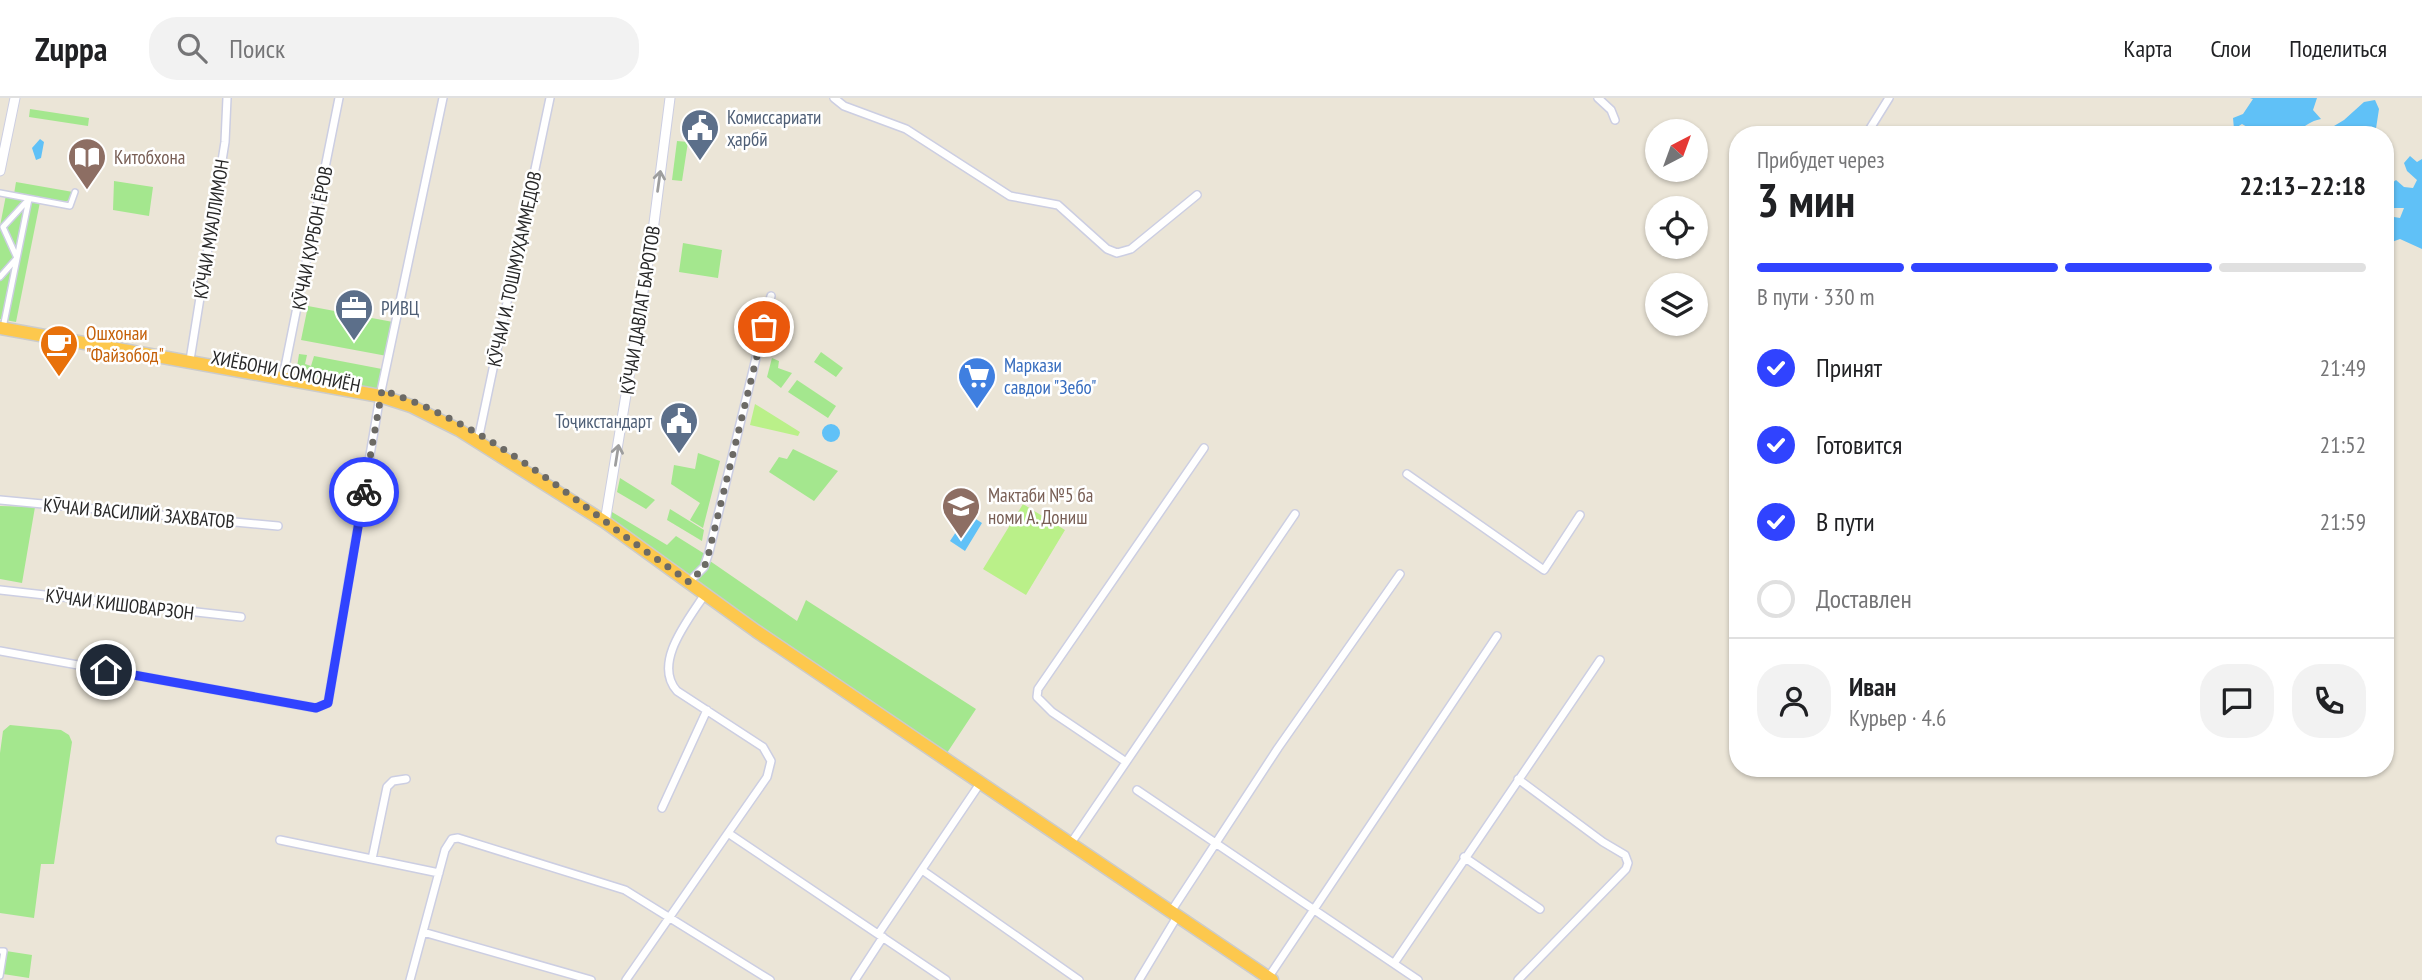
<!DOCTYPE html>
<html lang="ru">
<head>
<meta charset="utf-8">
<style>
  body { margin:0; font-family:"PT Sans Narrow",sans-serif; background:#f2f2f2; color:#202124; height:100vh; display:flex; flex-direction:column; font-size:26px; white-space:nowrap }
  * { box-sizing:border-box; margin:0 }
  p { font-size:23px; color:#757577 }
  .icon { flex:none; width:38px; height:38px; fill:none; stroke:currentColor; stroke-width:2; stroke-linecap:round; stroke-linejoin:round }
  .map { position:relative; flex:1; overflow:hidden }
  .drawer { position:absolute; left:1729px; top:28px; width:665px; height:651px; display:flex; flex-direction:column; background:#fff; border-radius:28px; box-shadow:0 2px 5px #0004 }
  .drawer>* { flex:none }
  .needle { width:46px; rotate:41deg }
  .controls { position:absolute; left:1645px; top:21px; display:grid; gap:14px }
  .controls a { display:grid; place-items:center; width:63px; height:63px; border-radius:50%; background:#fff; box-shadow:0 2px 5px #0004; font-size:35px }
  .pin { position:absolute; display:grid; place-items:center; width:60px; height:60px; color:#fff; margin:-30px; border:4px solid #fff; border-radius:50%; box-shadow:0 2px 7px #0007 }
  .courier { position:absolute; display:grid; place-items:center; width:70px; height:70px; margin:-35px; border:5px solid #3043ff; border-radius:50%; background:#fff; color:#222; box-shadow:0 2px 9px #0007 }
  .overview em { font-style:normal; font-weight:800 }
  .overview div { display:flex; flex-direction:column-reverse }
  .overview { display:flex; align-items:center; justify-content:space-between; height:119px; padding:0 28px }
  h1 { font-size:46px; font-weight:800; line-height:52px }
  .bar { display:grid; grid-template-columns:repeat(4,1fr); gap:10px 7px; align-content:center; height:84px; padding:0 28px }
  .bar i { height:9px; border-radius:5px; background:#e0e0e0 }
  .bar .current { background:#3043ff }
  .bar p { grid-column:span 4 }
  .line { display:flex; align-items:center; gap:18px; padding:0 28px; border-top:2px solid #e0e0e0 }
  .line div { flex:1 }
  .round { display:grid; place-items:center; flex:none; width:74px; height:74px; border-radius:28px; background:#f2f2f2 }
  ol { padding:0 28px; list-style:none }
  li { display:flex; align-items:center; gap:21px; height:77px }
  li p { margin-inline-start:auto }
  li .icon { padding:7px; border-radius:50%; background:#3043ff; color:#fff; stroke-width:4 }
  li:last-child { color:#757577 }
  li i { width:38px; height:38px; border:4px solid #e0e0e0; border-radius:50% }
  header { display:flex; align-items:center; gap:42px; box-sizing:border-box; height:98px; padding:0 35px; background:#fff; border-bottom:2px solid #e0e0e0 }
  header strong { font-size:33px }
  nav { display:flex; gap:38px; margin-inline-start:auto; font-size:24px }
  .search { width:490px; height:63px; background:#f2f2f2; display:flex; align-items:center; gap:18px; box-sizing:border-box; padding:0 24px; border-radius:28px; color:#757577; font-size:26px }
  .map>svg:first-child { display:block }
  .green { fill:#a4e78e }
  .pitch { fill:#baf089 }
  .water { fill:#60c1f7 }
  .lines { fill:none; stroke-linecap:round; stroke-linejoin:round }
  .pedestrian-casing { stroke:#cccee2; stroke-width:8 }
  .minor-casing { stroke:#cccee2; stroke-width:10 }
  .tertiary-casing { stroke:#cccee2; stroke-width:11 }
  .trunk-casing { stroke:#cbcbcb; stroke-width:15 }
  .pedestrian { stroke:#fff; stroke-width:5 }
  .minor { stroke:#fff; stroke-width:7 }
  .tertiary { stroke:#fff; stroke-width:9 }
  .trunk { stroke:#fdc84d; stroke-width:12 }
  .oneway { stroke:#9e9e9e }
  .done { stroke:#6c6a65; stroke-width:7; stroke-dasharray:0 12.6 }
  .route { stroke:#3043ff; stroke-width:9 }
  .labels { text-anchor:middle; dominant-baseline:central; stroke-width:5; stroke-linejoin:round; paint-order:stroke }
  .service-label { font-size:19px; fill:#4e5e75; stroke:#fff; text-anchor:start }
  .education-label { font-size:19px; fill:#785e54; stroke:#fff; text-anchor:start }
  .street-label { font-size:19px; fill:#272727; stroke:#fff }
  .food-label { font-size:19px; fill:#c56008; stroke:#fff; text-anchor:start }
  .shop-label { font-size:19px; fill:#366cbe; stroke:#fff; text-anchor:start }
</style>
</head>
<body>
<header>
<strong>Zuppa</strong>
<div class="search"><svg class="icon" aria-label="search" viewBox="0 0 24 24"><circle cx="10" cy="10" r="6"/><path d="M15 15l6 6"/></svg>Поиск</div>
<nav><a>Карта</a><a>Слои</a><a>Поделиться</a></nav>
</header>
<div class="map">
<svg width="2422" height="882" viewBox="0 0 2422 882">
  <rect width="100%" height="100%" fill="#ebe5d7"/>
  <path class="green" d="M30,11L89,20L88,28L29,19Z
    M677,43L688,44L682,83L672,82Z
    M114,83L153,89L149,118L113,112Z
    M16,84L73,94L71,102L62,104L14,96Z
    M6,97L40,104L16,224L0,221V128Z
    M683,145L722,152L718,180L679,174Z
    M308,208L393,224L387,258L301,242Z
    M821,254L843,270L836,279L814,264Z
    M299,256L307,257L305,266L311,268L314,258L382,271L378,292L296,276Z
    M772,260L779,263L778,270L792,275L781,290L767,279Z
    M797,282L836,308L828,320L788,294Z
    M793,351L838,373L814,403L769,374L779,359L787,361Z
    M698,355L720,363L703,430L690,422L700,405L671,386L674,367L695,371Z
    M620,380L655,402L646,411L617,394Z
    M0,408L35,409L22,485L0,481Z
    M607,411L667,447L676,438L708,458L689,484L605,424Z
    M670,411L704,432L702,443L667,422Z
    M710,463L797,523L806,502L976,611L945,658L693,484L708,471Z
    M10,627L61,632L69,637L72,644L54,766H41L34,820L0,815V655L3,633Z
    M6,853L32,857L29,880L3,876Z"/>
  <path class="pitch" d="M755,306L800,334L798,338L750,327Z
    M1023,406L1065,432L1026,497L983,471Z"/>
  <path class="water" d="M2250,0H2317L2313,12L2321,21C2310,23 2306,28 2296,34C2280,44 2256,35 2242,26L2234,31L2233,20L2243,16L2253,1Z
    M2375,2L2379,11L2375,37H2365L2356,32L2352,37L2336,32L2330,37H2319L2344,22L2364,4Z
    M40,41L44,44L41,60L36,62L32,50Z
    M2410,58L2417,64L2422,61V151L2400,141L2389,145L2385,121L2388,118L2400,120L2404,110H2391L2385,104V86L2388,88L2396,82L2404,89L2413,90L2417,82L2407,73L2404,65Z
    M822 335a9 9 0 1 1 18 0a9 9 0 1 1-18 0Z
    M968,416L982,425L965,453L950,443Z"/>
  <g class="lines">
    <defs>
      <path id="pedestrian" d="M0,95L70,108L75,94
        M0,179L17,160L3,129L27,103
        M3,230L29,101
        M0,853H4L0,878"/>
      <path id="minor" d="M834,0L844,8L906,31L1010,98L1058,107L1107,151L1117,155L1131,151L1197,97
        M1598,0L1611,12L1615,22
        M1866,37L1889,0
        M190,262L225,44L227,0
        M283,279L339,0
        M478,342L550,0
        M1407,376L1544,472L1580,417
        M0,402L278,428
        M689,484L704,469L709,454L771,198
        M0,492L241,519
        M705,496C689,521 652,565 677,593L763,649L771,663L767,679L728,735L946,882
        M0,553L316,610L328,605L380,298L443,0
        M1126,664L1052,614L1037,599L1038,591L1204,350
        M1518,681L1603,744L1625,757L1628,765L1626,771L1518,882
        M1137,692L1418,882
        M662,710L707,612
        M280,742L439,775
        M1071,745L1295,416
        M1464,759L1540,811
        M372,761L387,689L393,683L406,681
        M922,772L1079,882
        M1172,812L1278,650L1400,476
        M423,834L591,882
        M879,835L981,684
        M1395,864L1600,562
        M1268,880L1497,538
        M410,882L445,752L452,741L458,740L625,792L770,882
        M626,882L728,735
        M855,882L883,839
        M1139,882L1178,817"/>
      <path id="tertiary" d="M0,73L15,0
        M605,424L653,133L670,0"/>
      <path id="trunk" d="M0,230L380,298L411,308L459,332L605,424L756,533L1272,882"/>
    </defs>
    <use href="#pedestrian" class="pedestrian-casing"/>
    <use href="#minor" class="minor-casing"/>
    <use href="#tertiary" class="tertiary-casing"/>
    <use href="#trunk" class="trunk-casing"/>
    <use href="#pedestrian" class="pedestrian"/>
    <use href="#minor" class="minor"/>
    <use href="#tertiary" class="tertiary"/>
    <use href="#trunk" class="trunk"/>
  </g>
  <defs><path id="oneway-shaft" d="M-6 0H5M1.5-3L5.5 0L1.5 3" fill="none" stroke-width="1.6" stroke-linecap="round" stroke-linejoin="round" transform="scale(1.75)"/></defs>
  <g class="oneway">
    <use href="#oneway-shaft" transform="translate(659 83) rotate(-82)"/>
    <use href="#oneway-shaft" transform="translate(617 357) rotate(-81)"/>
  </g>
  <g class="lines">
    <path class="done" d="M364,394L382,292C466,320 536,371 606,424C633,445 662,464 689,484L704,470L708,458L764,229"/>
    <path class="route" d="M106,572L316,610L328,605L364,394"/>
  </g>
  <defs>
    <symbol id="civic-pin" viewBox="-11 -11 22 30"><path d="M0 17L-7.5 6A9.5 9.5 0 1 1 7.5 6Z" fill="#5c6f8a" stroke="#fff"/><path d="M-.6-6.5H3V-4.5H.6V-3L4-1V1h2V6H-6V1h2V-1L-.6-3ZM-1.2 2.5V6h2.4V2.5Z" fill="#fff"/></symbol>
    <symbol id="library-pin" viewBox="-11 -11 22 30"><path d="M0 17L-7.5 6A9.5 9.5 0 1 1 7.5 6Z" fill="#8d6e63" stroke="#fff"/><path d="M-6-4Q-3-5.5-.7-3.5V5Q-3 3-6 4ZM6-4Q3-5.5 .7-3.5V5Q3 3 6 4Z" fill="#fff"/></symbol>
    <symbol id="office-pin" viewBox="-11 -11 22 30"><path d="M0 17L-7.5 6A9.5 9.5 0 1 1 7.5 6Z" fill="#5c6f8a" stroke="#fff"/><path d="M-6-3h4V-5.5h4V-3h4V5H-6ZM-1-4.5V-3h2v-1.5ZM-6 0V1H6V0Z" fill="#fff"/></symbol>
    <symbol id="cafe-pin" viewBox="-11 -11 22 30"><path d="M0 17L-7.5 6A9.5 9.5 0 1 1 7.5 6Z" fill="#e8710a" stroke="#fff"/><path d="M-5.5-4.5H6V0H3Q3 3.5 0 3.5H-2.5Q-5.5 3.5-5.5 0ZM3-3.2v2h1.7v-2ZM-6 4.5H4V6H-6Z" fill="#fff"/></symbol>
    <symbol id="supermarket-pin" viewBox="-11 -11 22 30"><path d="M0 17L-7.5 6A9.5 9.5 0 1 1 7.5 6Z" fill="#3f7fe0" stroke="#fff"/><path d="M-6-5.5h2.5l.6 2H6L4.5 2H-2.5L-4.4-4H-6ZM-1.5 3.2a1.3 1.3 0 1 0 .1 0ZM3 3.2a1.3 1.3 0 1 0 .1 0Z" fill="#fff"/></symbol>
    <symbol id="school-pin" viewBox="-11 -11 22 30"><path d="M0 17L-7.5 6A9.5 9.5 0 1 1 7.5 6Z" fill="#8d6e63" stroke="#fff"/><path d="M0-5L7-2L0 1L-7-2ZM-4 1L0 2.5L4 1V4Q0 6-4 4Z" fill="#fff"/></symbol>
  </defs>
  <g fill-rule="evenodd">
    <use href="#civic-pin" x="678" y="8" width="44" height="60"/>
    <use href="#library-pin" x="65" y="37" width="44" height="60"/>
    <use href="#office-pin" x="332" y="188" width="44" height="60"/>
    <use href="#cafe-pin" x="37" y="224" width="44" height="60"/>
    <use href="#supermarket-pin" x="955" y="256" width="44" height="60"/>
    <use href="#civic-pin" x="657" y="301" width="44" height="60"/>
    <use href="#school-pin" x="939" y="386" width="44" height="60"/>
  </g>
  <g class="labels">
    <g class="service-label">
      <text x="727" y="19">Комиссариати<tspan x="727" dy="22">ҳарбӣ</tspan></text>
      <text x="381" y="210">РИВЦ</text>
      <text x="652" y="323" text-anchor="end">Тоҷикстандарт</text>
    </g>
    <g class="education-label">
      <text x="114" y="59">Китобхона</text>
      <text x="988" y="397">Мактаби №5 ба<tspan x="988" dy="22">номи А. Дониш</tspan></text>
    </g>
    <g class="street-label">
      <text transform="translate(211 131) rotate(-81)">КӮЧАИ МУАЛЛИМОН</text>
      <text transform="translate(312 140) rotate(-79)">КӮЧАИ ҚУРБОН ЁРОВ</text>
      <text transform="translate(514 171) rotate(-78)">КӮЧАИ И. ТОШМУҲАММЕДОВ</text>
      <text transform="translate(640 212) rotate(-81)">КӮЧАИ ДАВЛАТ БАРОТОВ</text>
      <text transform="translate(286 273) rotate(11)">ХИЁБОНИ СОМОНИЁН</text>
      <text transform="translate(139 415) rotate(5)">КӮЧАИ ВАСИЛИЙ ЗАХВАТОВ</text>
      <text transform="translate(120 506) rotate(7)">КӮЧАИ КИШОВАРЗОН</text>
    </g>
    <g class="food-label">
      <text x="86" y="235">Ошхонаи<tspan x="86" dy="22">"Файзобод"</tspan></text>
    </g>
    <g class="shop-label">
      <text x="1004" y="267">Маркази<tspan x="1004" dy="22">савдои "Зебо"</tspan></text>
    </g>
  </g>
</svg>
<div class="controls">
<a><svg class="needle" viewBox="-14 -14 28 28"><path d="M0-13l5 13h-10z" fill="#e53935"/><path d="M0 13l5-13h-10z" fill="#757577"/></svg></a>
<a><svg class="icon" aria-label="locate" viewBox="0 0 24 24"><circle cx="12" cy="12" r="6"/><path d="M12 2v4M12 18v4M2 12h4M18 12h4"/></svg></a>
<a><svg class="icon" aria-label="layers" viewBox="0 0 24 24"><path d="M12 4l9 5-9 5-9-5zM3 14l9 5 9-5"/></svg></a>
</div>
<div class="pin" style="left:764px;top:229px;background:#ea580c"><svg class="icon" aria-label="bag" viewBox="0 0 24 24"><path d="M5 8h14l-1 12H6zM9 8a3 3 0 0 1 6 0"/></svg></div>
<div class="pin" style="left:106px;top:572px;background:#1f2937"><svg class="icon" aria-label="home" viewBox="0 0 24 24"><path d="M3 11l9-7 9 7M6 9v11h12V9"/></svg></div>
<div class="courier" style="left:364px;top:394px"><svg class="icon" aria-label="bike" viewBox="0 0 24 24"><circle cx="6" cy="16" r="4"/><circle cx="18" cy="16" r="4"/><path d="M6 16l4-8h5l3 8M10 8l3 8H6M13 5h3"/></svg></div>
<section class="drawer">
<div class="overview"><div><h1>3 мин</h1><p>Прибудет через</p></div><em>22:13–22:18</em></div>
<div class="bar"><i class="current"></i><i class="current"></i><i class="current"></i><i></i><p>В пути · 330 m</p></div>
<ol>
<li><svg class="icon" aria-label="check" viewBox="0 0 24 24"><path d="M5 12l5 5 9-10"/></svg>Принят<p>21:49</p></li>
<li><svg class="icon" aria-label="check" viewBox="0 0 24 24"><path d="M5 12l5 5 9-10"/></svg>Готовится<p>21:52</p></li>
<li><svg class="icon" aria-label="check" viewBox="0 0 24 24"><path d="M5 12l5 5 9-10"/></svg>В пути<p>21:59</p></li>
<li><i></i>Доставлен</li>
</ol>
<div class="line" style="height:126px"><a class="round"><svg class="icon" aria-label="person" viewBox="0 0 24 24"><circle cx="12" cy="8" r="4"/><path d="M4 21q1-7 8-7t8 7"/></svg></a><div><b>Иван</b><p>Курьер · 4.6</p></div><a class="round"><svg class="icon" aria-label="chat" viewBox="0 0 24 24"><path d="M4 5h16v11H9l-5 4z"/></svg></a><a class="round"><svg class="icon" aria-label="phone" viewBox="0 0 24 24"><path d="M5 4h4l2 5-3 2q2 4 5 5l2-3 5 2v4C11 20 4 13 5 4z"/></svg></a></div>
</section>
</div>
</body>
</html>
